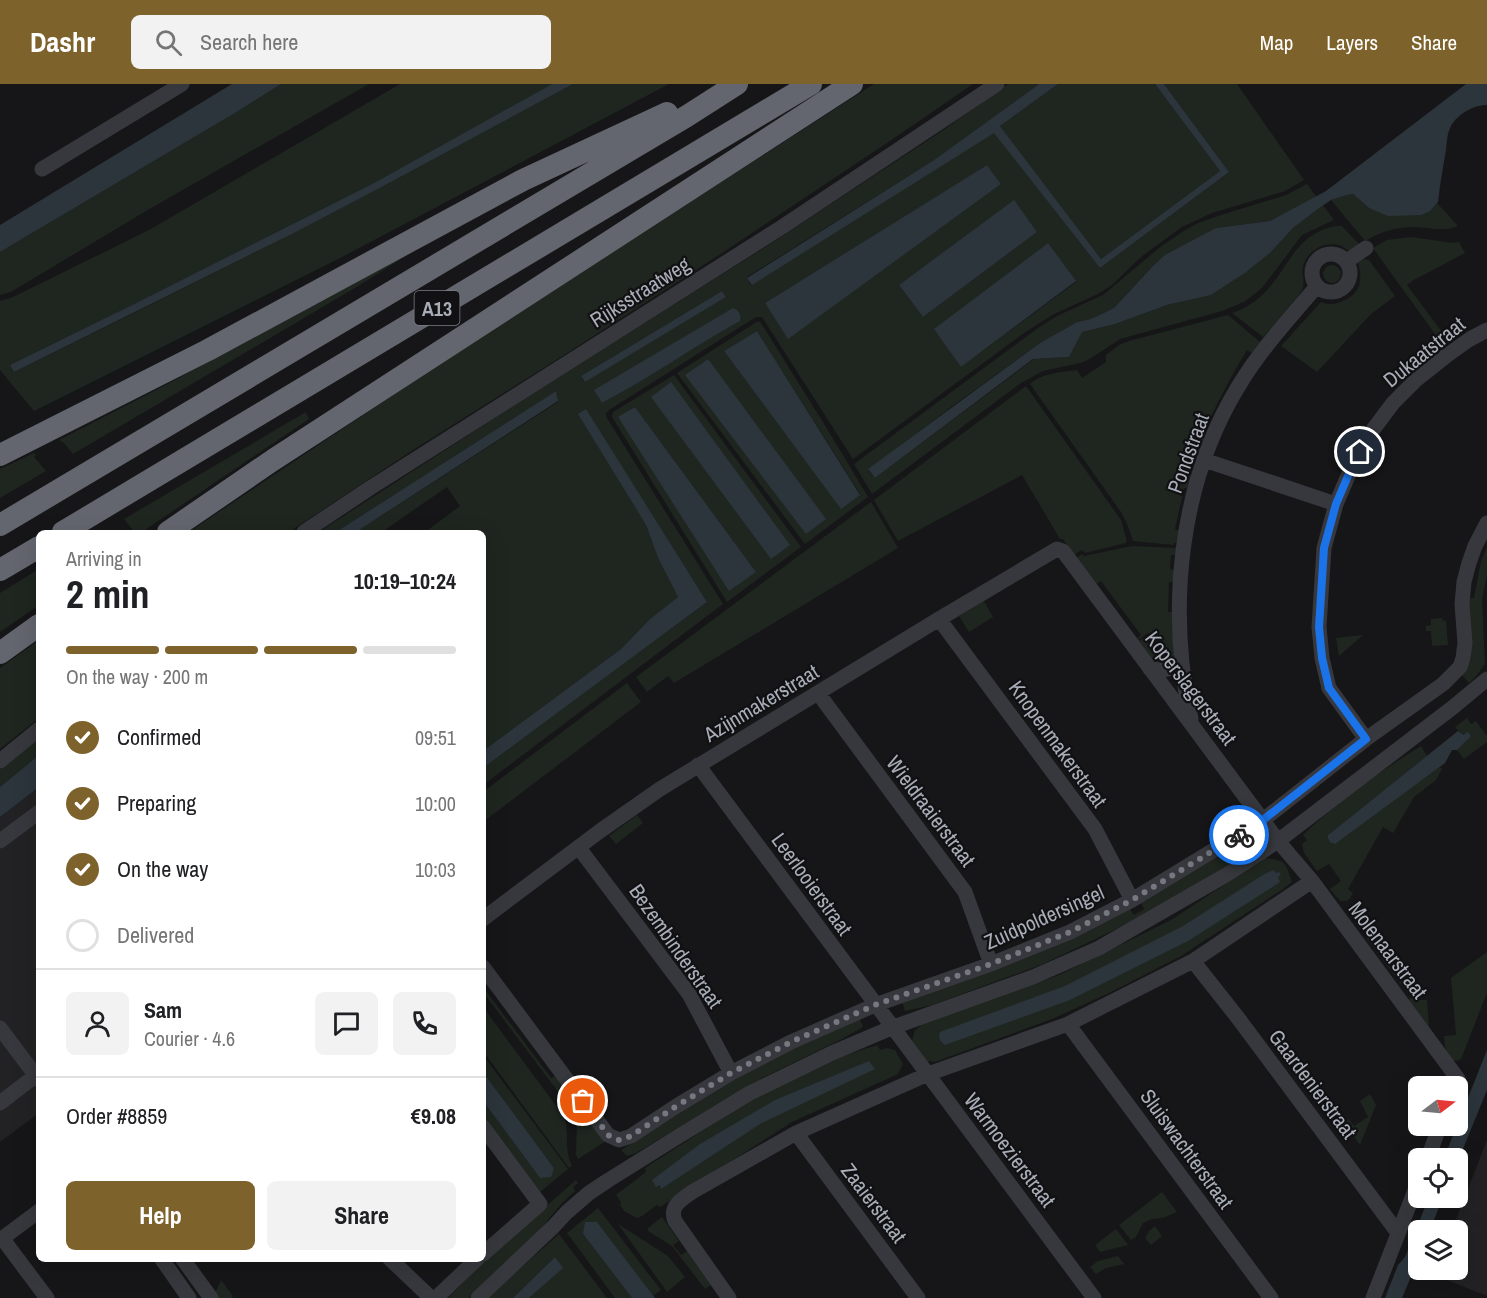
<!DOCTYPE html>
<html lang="en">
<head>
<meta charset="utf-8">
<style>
  body { margin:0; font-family:"Archivo Narrow",sans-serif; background:#f2f2f2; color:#202124; height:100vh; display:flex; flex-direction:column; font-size:22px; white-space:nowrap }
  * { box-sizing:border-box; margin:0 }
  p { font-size:20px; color:#757577 }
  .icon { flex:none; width:33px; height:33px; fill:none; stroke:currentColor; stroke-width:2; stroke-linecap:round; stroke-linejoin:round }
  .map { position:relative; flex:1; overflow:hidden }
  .panel { position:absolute; left:36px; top:446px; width:450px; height:732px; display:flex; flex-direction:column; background:#fff; border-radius:9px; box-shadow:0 6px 24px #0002 }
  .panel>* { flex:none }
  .needle { width:39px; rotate:74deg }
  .fabs { position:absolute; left:1408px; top:992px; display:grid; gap:12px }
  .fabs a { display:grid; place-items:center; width:60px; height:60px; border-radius:9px; background:#fff; box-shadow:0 6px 24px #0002; font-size:30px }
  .pin { position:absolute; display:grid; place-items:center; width:51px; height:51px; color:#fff; margin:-26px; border:3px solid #fff; border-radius:50%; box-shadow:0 2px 6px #0007 }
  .courier { position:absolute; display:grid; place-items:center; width:60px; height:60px; margin:-30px; border:4px solid #1a73e8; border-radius:50%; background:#fff; color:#222; box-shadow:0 2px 8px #0007 }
  .headline em { font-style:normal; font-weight:700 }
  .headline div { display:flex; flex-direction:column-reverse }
  .headline { display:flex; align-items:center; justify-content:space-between; height:102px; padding:0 30px }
  h1 { font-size:39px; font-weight:700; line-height:45px }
  .bar { display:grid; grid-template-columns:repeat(4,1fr); gap:9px 6px; align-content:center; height:72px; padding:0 30px }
  .bar i { height:8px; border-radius:4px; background:#e0e0e0 }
  .bar .on { background:#7e622b }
  .bar p { grid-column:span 4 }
  .line { display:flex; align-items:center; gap:15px; padding:0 30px; border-top:2px solid #e0e0e0 }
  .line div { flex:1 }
  .round { display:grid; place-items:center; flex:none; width:63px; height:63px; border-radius:9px; background:#f2f2f2 }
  ol { padding:0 30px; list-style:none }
  li { display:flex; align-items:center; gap:18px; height:66px }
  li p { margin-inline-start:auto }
  li .icon { padding:6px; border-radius:50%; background:#7e622b; color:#fff; stroke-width:4 }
  li:last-child { color:#757577 }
  li i { width:33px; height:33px; border:3px solid #e0e0e0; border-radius:50% }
  .button { display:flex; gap:12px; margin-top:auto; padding:12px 30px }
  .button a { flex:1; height:69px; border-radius:9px; background:#7e622b; color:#fff; font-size:24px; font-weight:700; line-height:69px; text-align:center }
  .button a+a { background:#f2f2f2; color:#202124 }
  header { display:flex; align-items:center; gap:36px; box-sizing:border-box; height:84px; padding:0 30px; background:#7e622b; color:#fff }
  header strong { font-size:28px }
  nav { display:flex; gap:33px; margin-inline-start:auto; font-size:21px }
  .search { width:420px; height:54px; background:#f2f2f2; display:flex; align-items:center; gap:15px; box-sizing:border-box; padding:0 21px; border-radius:9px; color:#757577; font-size:22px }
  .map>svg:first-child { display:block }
  .built { fill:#222225 }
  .green { fill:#1e261f; fill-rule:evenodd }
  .water { fill:#2c353c }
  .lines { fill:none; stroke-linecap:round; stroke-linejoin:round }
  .minor { stroke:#37383d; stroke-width:15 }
  .highway { stroke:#63666e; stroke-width:22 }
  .done { stroke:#757880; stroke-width:6; stroke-dasharray:0 10.8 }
  .route { stroke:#1a73e8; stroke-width:8 }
  .labels { text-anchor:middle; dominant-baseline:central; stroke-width:4.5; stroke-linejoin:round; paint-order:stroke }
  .shield { fill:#111113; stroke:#7b7e86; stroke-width:1.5 }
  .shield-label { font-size:20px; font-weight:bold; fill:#a8adb8 }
  .street-label { font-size:21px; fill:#a8adb8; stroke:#111113 }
</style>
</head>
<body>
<header>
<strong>Dashr</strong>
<div class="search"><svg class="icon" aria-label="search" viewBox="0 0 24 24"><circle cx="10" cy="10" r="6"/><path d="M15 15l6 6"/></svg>Search here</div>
<nav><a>Map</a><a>Layers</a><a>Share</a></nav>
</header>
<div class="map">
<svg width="1487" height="1214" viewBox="0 0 1487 1214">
  <rect width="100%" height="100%" fill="#161618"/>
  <path class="built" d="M39,703V1029L0,1058V733Z
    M1487,1056V1212L1422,1186L1458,1185V1146H1452Z"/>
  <path class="green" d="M281,0H369L146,127L11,208L0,211V168L235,29Z
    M400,0H552L374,99L136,219L10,281L14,288L138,227L292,150L378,105L573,0H669L344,172L34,327L0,286V217L13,213L151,145Z
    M874,0H973L890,57L719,171L561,273L413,366L289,448H189L469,260Z
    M1008,0H1039L934,76L747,193L751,201L994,48L1100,184L1229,88L1164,0H1237L1304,96L1285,107L1212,129L1182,143L1141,173L1112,201L1098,210L1054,230L1027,247L853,375L762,233H756L609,326L606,329L607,334L723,520L483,701V684L707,518L586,326L579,331L646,441L658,474L678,513L650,535L621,565L483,667V448H425L460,422L447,403L382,448H356L558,318L556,307L336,448H319L547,300L764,164L942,47ZM987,81L1001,100L788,254L765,219ZM1014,117L1037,148L923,233L899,201ZM1048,159L1076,198L961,283L935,245ZM722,207L726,213L584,298L581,292ZM740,237C693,263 650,294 602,319L595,307Z
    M1058,0H1155L1220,87L1101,175L1000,42Z
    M1307,100L1334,136L1302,151L1262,204L1244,218L1222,227L1120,255L1088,276L1080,279L1043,287L1021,299L872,410L854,380L1038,244L1057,232L1103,211L1159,164L1182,148L1198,139L1221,131L1286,111ZM1315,114L1321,123L1293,144L1270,169L1245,189L1211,211L1167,221L1115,240L1081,248L1069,273L1034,275L875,394L868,386L954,321L1040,259L1077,238L1091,235L1114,224L1152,183L1216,144L1270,137Z
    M1353,110L1369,124L1430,127L1437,119L1458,142C1445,148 1430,144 1416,143C1396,143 1382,147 1365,157L1331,116L1347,111Z
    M1336,142H1342L1360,161L1351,168C1347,166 1343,162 1339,161C1323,157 1306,168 1303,183C1301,192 1306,198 1302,206C1299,212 1294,216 1290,221C1281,232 1272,243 1263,253L1232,229C1243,225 1253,220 1261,212C1289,187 1293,150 1336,142Z
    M1411,153L1453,159L1459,158L1465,169L1412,197L1407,201L1445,252L1440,257L1373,164L1387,156Z
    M414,167L355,204L73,370L63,358H62L59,356L158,305Z
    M1365,175L1369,176L1395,212L1371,230L1317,288L1281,262L1321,218C1328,221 1333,221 1340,218C1361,211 1363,197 1358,178Z
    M1323 190a9 9 0 1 1 18 0a9 9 0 1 1-18 0Z
    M1228,231L1260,258L1252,269L1247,266C1230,294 1216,321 1203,350L1207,353L1201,369L1195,367L1187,390L1193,392L1189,405L1184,404L1175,445L1180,447L1178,459H1174V461L1133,457L1127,440L1121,428L1030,300C1042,289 1061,288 1077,286L1082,294L1106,278V271L1119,261L1129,257Z
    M758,237L761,239L826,343L868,413L805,460L677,289ZM757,247L860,410L841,424L724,267ZM708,275L807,450L686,291Z
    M674,291L801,463L727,518L612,333L613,328ZM635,323L756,488L618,334Z
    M1026,302L1121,436L1127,457L1126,459L1085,469L1082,466L1074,471L1063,455H1060L1022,391L898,457L874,416Z
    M306,328L309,335L142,448H134L124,435Z
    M34,369L36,371L34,373L46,387L0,414V385Z
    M871,418L898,464L674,599L668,592L647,608L636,593Z
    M1132,462L1175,464L1176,462H1177L1176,471H1171L1170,485L1175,486L1174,498H1169L1168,528H1174L1175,569L1174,575L1171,578L1156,579L1153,576L1139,557L1143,554L1147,559L1153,555L1148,549L1138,556L1137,554L1141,551L1101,497L1096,500L1076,474L1082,470L1084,472Z
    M1487,463V491L1482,515L1485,580L1477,591L1469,599L1462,591L1471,575L1469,517L1471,514H1474L1481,477Z
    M39,485V521L0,548V509Z
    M984,517L993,533L969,548L959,532Z
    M1442,534L1443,537L1446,536L1448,561L1432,562L1431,547H1426V542L1431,541V535Z
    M1363,551L1339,572L1336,554Z
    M39,556V634L0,665V584Z
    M627,599L641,618L483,738V708Z
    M1467,634L1471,640L1476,637L1487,652V658L1464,675L1457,666L1467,656L1455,643Z
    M39,653V671L0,703V682Z
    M1421,662L1427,672L1329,750L1404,708L1440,683L1442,685L1436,696L1414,713L1393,749L1383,743L1348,805L1353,809C1350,815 1348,818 1340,817L1330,805L1341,797L1329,780L1317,787L1304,769L1302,760L1307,756L1303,751C1338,717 1379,688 1421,662Z
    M637,731L643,739L616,760L609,752Z
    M1248,753L1253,760L1226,782L1150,829L1043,880L932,921L905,927L902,917L999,885L1050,864L1130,825L1134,831L1144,825L1141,819Z
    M1265,774C1286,777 1285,777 1292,798L1283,805L1181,872L1107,910L1052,935L935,978L924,977L912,957L915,946L923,940L1059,891L1171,836Z
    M1369,852L1415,892L1417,916H1427L1429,943H1428L1408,917L1411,913L1367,855Z
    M1487,868V909L1461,975L1456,977C1445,973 1445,962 1444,952L1456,951L1451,894Z
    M483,903L551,994L557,991L606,1057L578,1075L576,1071L577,1037L574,1029L483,908Z
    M483,923L565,1034C569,1050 564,1066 572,1082L569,1084L483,967Z
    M860,935L863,943L842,955L764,993L636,1069L627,1072L621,1066L736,993L794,964Z
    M878,961L880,966L887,964L895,966L903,980L898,990L792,1038L660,1123L657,1121L642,1132L637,1134L624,1127L620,1121L621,1118L616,1111L646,1088L645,1084C716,1038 796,983 878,961Z
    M483,971L568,1085L539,1109L483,1034V1017L540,1094L552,1089L554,1084L483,988Z
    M1370,1010L1376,1021L1360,1061L1344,1039L1349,1035L1354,1042L1368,1033L1360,1017Z
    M576,1096L578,1099L573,1103L575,1107L561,1120L538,1148L468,1214H448L497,1165Z
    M1162,1108L1177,1128L1163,1134L1152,1135L1143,1139L1136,1153L1131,1156L1119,1141Z
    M598,1124L661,1206L653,1212L597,1138L583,1150L632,1214H615L567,1149Z
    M662,1133L679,1157L673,1161L681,1171L687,1167L711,1201L705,1205L672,1162L648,1147V1144Z
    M618,1140L668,1172L685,1193L667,1208Z
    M1155,1142L1162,1152L1151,1161L1145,1154L1149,1147Z
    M1116,1145L1128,1161L1100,1168L1095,1161Z
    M559,1150L607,1214H529L562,1184L555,1173L513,1214H489L507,1196Z
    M1118,1172L1124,1180L1106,1184L1096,1190L1090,1183L1098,1177Z
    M221,1196L233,1212L232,1214H219L215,1209Z"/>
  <path class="water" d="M232,0H281L235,29L0,168V141Z
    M552,0H573L378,105L292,150L14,288L10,281L136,219L374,99Z
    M1039,0H1058L1000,42L1101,175L1220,87L1155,0H1164L1229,88L1100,184L994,49L752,201L747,194L934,76Z
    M1466,0H1487V21C1473,21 1458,30 1451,42C1447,49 1447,58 1446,66C1443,83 1440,100 1438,118L1430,127L1421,131L1388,132L1369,124L1353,110L1347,111L1331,116L1322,122L1293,144L1270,169L1245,189L1211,211L1167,221L1115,240L1082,248L1069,273L1033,275L875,394L868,385L1040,259L1077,238L1091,235L1114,224L1152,183L1165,171L1216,144L1270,137L1326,107Z
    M987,81L1001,100L788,255L765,219Z
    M1014,116L1037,148L923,233L899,201Z
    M1048,159L1076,197L961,283L934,245Z
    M722,207L726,213L585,298L581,292Z
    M733,224C739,226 741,231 740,237C693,263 650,294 602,319L594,306Z
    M757,247L860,411L841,425L724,267Z
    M708,275L826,435L806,450L685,291Z
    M671,298L790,461L771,475L651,313Z
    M556,307L558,317L356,448H336Z
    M635,323L756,488L729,507L618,333Z
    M586,325L707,518L483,684V667L621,565L650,535L678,513L658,474L646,441L578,330Z
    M1458,647L1463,651L1468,648L1471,652L1457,666H1452L1445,679L1335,760L1330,758L1328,754V751Z
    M39,671V703L0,733V703Z
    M1273,786L1276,789L1279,788L1281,791L1278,793L1280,798L1188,857L1070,916L945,961C940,957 938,955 940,948L1065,902L1183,842L1263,791Z
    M1487,966V1006L1458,1077V1074H1444Z
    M869,977L875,985L760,1040L661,1105L660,1101L656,1103L652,1096L700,1060L775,1016Z
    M483,988L554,1084L551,1093L540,1094L483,1017Z
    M1429,1113H1443L1430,1146H1419V1173L1402,1214H1385L1398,1181L1405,1173Z
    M585,1138H597L655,1214H632L583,1150Z
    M555,1173L563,1184L529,1214H513Z"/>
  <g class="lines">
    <path class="minor" d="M42,85L182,0
      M1312 189a19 19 0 1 1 38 0a19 19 0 1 1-38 0Z
      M1347,177L1366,164
      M1204,376L1336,420
      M304,448L370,404L782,143L997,0
      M939,535L1095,745L1132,816
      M1150,585C1163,587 1170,586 1181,579
      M818,609L965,808L991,880
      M1191,635C1167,525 1179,400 1238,303C1260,266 1289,235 1317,202
      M1366,655L1329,604L1322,574L1319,543L1324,464L1336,420L1351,385L1369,351L1393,319L1417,295L1446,272L1470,255L1487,246
      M0,677L39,645
      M698,681L1094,1214
      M0,757L39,728
      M579,764L689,910L731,989
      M483,835L600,747L660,705L939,535L1057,465L1063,467L1278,757L1312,797L1458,995L1456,1002
      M1193,877L1238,934L1398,1149
      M483,883L608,1051L619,1056L631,1052L675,1023L731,989L791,958L875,921L991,880L1070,848L1132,816L1263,736L1366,655L1443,600L1460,583L1463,574L1465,559L1462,520L1464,498L1469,479L1475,462L1487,439
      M1068,940L1271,1214
      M0,944L39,996
      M0,1019L39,989
      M483,1043L540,1120L483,1170
      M796,1049L918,1214
      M1428,1074L1440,1041
      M2,1154L47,1214
      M0,1156L39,1127
      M161,1174L189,1214
      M182,1174L211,1214
      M389,1174L431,1214
      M436,1214L478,1174
      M478,1214L553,1143L567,1128L589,1109L607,1097L679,1052L750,1009L832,969L891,944L1033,893L1099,864L1226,791L1278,757L1452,624L1487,595
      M729,1214L675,1137C669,1122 681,1116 692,1108L796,1049L928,990L1068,940L1193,877L1312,797
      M1373,1214L1419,1096"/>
    <path class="highway" d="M0,371L208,266L523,96L667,29
      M0,441L687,32L737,0
      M63,448L811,0
      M168,448L273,376L852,0
      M0,486L39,463
      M0,569L39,541"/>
  </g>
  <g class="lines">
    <path class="done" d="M583,1017L608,1051L619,1056L631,1052L675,1023L731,989L791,958L875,921L991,880L1070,848L1132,816L1239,751"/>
    <path class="route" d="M1239,751L1263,736L1366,655L1329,604L1322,574L1319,543L1324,464L1336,420L1351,385L1360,368"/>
  </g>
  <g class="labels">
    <rect class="shield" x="414.5" y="207" width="45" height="34" rx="4.5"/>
    <g class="shield-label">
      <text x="437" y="224">A13</text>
    </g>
    <g class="street-label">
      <text transform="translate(640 208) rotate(-32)">Rijksstraatweg</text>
      <text transform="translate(1424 268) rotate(-39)">Dukaatstraat</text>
      <text transform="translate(1188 369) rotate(-70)">Pondstraat</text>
      <text transform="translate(1191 604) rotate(53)">Koperslagerstraat</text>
      <text transform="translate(761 619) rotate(-31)">Azijnmakerstraat</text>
      <text transform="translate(1058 660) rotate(54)">Knopenmakerstraat</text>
      <text transform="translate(931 727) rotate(53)">Wieldraaierstraat</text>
      <text transform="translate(812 800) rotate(54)">Leerlooierstraat</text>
      <text transform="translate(1044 833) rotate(-24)">Zuidpoldersingel</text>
      <text transform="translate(676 862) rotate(55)">Bezembinderstraat</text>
      <text transform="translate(1388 866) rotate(53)">Molenaarstraat</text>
      <text transform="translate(1313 1000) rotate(53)">Gaardenierstraat</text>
      <text transform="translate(1187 1065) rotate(54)">Sluiswachterstraat</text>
      <text transform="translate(1010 1066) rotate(53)">Warmoezierstraat</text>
      <text transform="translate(874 1119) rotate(53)">Zaaierstraat</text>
    </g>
  </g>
</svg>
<div class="fabs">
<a><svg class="needle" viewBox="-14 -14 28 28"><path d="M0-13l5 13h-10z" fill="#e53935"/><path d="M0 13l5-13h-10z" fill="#757577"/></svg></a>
<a><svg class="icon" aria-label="locate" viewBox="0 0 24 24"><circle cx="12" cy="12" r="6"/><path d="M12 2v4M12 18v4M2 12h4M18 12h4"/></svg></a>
<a><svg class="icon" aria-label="layers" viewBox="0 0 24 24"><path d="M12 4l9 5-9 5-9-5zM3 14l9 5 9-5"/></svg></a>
</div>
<div class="pin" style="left:583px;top:1017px;background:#ea580c"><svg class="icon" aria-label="bag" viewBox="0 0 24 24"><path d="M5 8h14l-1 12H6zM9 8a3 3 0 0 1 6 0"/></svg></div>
<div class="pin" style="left:1360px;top:368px;background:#1f2937"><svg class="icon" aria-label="home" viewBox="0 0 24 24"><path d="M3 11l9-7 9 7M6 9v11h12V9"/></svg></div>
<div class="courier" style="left:1239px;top:751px"><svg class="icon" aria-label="bike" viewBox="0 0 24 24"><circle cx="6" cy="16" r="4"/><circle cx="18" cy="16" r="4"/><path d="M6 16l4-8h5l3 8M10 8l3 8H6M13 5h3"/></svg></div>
<section class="panel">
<div class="headline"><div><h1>2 min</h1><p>Arriving in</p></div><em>10:19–10:24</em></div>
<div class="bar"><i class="on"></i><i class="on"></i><i class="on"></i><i></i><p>On the way · 200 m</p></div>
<ol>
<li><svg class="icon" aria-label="check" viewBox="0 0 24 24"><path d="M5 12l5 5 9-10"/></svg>Confirmed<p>09:51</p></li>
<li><svg class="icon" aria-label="check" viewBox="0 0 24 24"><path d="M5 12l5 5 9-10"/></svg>Preparing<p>10:00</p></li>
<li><svg class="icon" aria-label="check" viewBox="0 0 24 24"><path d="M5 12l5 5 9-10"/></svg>On the way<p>10:03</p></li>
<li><i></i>Delivered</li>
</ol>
<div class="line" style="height:108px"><a class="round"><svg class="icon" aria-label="person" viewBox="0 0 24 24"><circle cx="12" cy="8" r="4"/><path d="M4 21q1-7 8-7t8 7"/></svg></a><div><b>Sam</b><p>Courier · 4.6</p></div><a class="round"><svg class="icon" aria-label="chat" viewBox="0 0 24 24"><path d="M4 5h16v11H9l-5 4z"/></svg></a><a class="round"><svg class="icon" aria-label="phone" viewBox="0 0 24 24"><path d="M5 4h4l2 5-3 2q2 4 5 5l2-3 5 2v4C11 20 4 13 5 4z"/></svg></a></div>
<div class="line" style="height:78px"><div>Order #8859</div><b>€9.08</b></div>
<div class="button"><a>Help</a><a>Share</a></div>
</section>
</div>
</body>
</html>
